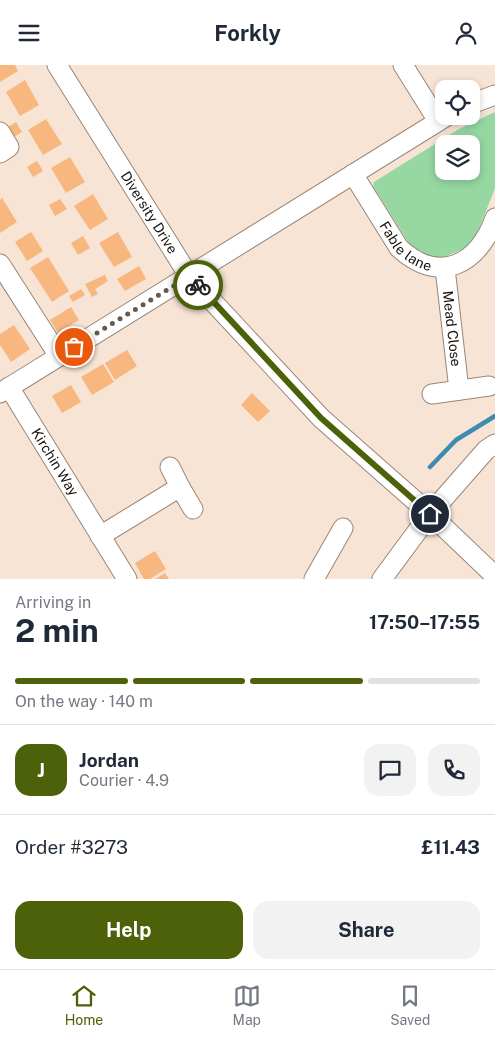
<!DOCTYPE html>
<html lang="en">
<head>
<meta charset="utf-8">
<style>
  body { margin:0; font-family:"Public Sans",sans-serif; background:#f2f2f3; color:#1f2937; height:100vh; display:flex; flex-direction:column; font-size:19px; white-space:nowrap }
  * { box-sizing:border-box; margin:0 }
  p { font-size:16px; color:#747a83 }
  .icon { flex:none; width:28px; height:28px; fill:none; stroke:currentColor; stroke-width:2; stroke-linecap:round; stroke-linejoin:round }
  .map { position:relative; height:514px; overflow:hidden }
  .drawer { display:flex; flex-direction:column; background:#fff; flex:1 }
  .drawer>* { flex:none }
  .buttons { position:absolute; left:435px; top:15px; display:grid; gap:10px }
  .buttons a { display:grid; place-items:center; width:45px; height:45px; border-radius:10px; background:#fff; box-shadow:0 2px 8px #0003; font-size:25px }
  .pin { position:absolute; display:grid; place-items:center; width:42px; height:42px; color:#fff; margin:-21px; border:2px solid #fff; border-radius:50%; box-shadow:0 1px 5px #0007 }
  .courier { position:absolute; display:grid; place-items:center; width:50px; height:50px; margin:-25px; border:4px solid #4c610a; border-radius:50%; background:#fff; color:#222; box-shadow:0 1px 6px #0007 }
  .head em { font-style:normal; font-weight:700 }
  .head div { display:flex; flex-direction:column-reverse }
  .head { display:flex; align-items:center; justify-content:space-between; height:85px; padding:0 15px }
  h1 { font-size:32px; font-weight:700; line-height:38px }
  .bar { display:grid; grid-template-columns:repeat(4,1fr); gap:8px 5px; align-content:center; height:60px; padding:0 15px }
  .bar i { height:6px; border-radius:4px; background:#e0e1e3 }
  .bar .on { background:#4c610a }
  .bar p { grid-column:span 4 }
  .line { display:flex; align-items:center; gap:12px; padding:0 15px; border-top:1px solid #e0e1e3 }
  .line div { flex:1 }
  .round { display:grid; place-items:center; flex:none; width:52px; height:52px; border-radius:15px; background:#f2f2f3 }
  .primary-button { display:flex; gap:10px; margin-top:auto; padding:10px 15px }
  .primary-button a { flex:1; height:58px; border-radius:15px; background:#4c610a; color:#fff; font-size:20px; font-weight:700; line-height:58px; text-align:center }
  .primary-button a+a { background:#f2f2f3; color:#1f2937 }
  header { display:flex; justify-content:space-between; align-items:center; height:65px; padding:0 15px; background:#fff; font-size:22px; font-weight:700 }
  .dock { display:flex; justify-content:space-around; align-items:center; height:70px; border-top:1px solid #e0e1e3; background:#fff; font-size:14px; color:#747a83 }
  .dock a { display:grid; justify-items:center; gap:2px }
  .dock .on { color:#4c610a }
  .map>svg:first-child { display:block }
  .green { fill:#96d7a2; fill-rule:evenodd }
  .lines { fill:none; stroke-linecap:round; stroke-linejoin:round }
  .stream { stroke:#3e8bb1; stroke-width:4.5 }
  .building { fill:#f7b77f }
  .minor-casing { stroke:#988778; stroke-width:21 }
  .minor { stroke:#fff; stroke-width:19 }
  .done { stroke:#655a52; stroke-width:5; stroke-dasharray:0 9 }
  .route { stroke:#4c610a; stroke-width:6 }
  .labels { text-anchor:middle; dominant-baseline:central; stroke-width:5; stroke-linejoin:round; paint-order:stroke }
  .street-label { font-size:14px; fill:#17100b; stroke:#f7e4d5 }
</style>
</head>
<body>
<header><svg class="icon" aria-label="menu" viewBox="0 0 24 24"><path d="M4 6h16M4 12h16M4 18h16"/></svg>Forkly<svg class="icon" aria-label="person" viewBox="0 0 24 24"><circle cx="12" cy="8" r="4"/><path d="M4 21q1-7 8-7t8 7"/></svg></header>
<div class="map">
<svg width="495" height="514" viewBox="0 0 495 514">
  <rect width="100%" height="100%" fill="#f7e4d5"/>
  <path class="green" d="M495,47V123L475,174L466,183L444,192H430L419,188L410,180L373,121L374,117L459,64ZM444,79H471V106H444Z"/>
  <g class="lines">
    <path class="stream" d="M430,402L456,375L495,351"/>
  </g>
  <path class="building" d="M0,0H15L18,6L0,17Z
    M25,15L39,40L20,51L6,27Z
    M46,54L62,79L43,90L28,65Z
    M16,57L22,67L11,74L6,63Z
    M70,92L85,117L66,128L51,103Z
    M37,96L43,106L33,112L27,102Z
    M93,129L108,154L90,165L74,141Z
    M2,133L17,157L0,168V135Z
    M60,134L67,144L55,151L49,140Z
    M31,167L43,186L27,196L15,177Z
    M118,167L132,192L114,202L99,178Z
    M83,171L90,183L78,190L71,178Z
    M48,192L69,226L52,237L30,203Z
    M139,201L146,214L125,226L117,214Z
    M105,210L108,216L95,224L98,229L92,232L85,219Z
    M81,224L85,230L73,237L69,231Z
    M71,242L79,255L58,268L50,255Z
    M14,260L30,284L11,297L0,280V269Z
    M127,285L137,301L115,315L105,298Z
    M103,299L114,317L92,330L81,312Z
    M71,320L81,337L62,348L52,331Z
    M252,328L270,346L258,357L241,340Z
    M155,486L166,504L150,514H144L135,498Z
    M165,508L169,514H155Z"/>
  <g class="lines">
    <defs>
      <g id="minor">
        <path id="s1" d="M57,0L189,211L321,353L430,449L495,511"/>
        <path d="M403,0L438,56"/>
        <path d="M471,39L495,30"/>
        <path d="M0,88L9,82L0,67"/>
        <path id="s2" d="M353,109L399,183C439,220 478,200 495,153"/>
        <path d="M0,199L59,291"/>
        <path id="s3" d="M445,203L459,325"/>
        <path id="s4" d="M9,322L127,514"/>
        <path d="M0,328L447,51"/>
        <path d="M432,329L489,321"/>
        <path d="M170,402L180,422"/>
        <path d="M100,471L180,422L193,444"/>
        <path d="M314,514L343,463"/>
        <path d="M382,514L430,449L486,385L495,379"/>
      </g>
    </defs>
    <use href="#minor" class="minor-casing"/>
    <use href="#minor" class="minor"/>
  </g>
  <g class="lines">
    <path class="done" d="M74,282L190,211L198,220"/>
    <path class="route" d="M198,220L321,353L430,449"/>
  </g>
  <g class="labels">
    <g class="street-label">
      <text stroke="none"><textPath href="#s1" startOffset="174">Diversity Drive</textPath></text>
      <text stroke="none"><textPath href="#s2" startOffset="91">Fable lane</textPath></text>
      <text stroke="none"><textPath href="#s3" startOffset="61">Mead Close</textPath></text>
      <text stroke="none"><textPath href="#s4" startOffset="88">Kirchin Way</textPath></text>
    </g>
  </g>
</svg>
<div class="buttons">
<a><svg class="icon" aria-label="locate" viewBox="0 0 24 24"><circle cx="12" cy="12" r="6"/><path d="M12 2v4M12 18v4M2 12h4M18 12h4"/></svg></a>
<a><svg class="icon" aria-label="layers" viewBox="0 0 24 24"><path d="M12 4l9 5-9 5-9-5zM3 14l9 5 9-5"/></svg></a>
</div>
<div class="pin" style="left:74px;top:282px;background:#ea580c"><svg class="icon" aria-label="bag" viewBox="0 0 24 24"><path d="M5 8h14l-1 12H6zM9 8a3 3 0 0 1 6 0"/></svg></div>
<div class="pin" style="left:430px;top:449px;background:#1f2937"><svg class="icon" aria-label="home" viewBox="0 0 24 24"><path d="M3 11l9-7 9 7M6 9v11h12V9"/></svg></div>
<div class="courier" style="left:198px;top:220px"><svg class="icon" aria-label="bike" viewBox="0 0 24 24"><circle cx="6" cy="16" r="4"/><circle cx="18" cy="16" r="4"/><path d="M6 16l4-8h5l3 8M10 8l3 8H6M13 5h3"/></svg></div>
</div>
<section class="drawer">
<div class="head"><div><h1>2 min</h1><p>Arriving in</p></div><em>17:50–17:55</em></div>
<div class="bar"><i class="on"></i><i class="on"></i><i class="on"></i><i></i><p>On the way · 140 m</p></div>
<div class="line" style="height:90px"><b class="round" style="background:#4c610a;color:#fff">J</b><div><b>Jordan</b><p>Courier · 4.9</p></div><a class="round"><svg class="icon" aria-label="chat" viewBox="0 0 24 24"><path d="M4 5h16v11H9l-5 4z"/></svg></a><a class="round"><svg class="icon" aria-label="phone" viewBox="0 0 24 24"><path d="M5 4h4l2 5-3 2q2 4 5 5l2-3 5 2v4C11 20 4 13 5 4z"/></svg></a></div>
<div class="line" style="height:65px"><div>Order #3273</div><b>£11.43</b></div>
<div class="primary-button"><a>Help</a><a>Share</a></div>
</section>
<nav class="dock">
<a class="on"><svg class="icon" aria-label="home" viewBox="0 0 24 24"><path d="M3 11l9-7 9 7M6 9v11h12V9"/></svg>Home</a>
<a><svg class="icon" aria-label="map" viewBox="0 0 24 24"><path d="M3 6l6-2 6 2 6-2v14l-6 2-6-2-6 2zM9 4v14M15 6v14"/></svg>Map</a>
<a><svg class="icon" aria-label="saved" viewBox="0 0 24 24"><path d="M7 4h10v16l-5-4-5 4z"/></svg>Saved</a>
</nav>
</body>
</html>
